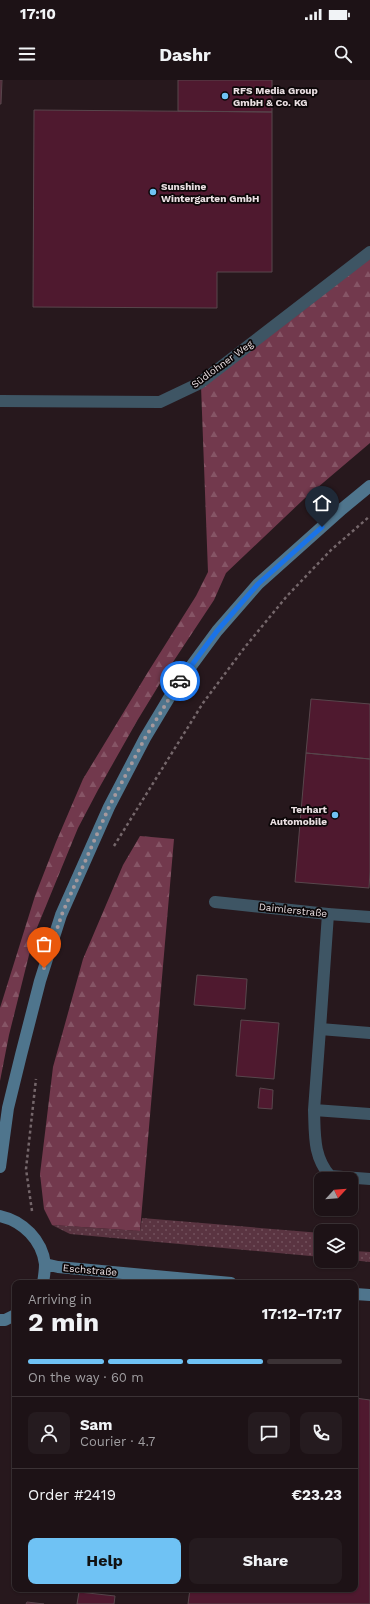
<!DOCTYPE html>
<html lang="en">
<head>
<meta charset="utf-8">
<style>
  body { margin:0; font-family:"Work Sans",sans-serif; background:#251b1f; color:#f1f3f6; height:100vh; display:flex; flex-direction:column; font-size:15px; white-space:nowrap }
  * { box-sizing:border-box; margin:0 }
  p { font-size:13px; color:#a09ea1 }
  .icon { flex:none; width:22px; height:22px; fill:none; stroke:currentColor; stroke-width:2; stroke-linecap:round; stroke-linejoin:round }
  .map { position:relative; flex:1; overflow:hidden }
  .sheet { position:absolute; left:12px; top:1200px; width:346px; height:312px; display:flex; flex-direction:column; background:#1d1216; border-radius:8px; box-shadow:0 1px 3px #0004,0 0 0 1px #3b3235 }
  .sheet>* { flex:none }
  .needle { width:26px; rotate:64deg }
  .controls { position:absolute; left:314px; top:1092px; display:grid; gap:8px }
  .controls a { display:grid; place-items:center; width:44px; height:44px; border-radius:8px; background:#1d1216; box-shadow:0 1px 3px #0004,0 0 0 1px #3b3235; font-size:20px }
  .pin { position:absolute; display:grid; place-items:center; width:34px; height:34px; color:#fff; margin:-41px -17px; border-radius:50% 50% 50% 0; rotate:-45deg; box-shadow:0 0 4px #0007 }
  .pin .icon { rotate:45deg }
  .courier { position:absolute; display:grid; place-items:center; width:40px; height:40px; margin:-20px; border:3px solid #1a73e8; border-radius:50%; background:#fff; color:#222; box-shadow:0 1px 5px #0007 }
  .headline em { font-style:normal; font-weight:700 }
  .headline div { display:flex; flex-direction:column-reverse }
  .headline { display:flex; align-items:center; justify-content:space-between; height:68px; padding:0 16px }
  h1 { font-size:26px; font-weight:700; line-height:30px }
  .bar { display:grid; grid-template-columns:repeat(4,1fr); gap:6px 4px; align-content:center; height:48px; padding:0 16px }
  .bar i { height:5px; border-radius:3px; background:#3b3235 }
  .bar .selected { background:#6fc2f4 }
  .bar p { grid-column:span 4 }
  .line { display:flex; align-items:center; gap:10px; padding:0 16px; border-top:1px solid #3b3235 }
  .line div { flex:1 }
  .round { display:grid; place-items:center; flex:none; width:42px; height:42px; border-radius:8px; background:#251b1f }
  .cta { display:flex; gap:8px; margin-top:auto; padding:8px 16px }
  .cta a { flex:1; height:46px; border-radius:8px; background:#6fc2f4; color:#111; font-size:16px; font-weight:700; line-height:46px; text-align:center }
  .cta a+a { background:#251b1f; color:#f1f3f6 }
  .status { display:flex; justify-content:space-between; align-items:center; height:28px; padding:0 20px; background:#1d1216; direction:ltr }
  .status svg { height:11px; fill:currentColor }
  header { display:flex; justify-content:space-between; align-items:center; height:52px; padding:0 16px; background:#1d1216; font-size:18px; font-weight:700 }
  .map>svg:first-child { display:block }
  .grass { fill:url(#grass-dots) }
  .forest { fill:url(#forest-firs) }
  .building { fill:#4f192f; stroke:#58464c }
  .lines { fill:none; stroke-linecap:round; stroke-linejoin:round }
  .path { stroke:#75676b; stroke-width:2.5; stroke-dasharray:3 3; stroke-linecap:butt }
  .lane { stroke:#3e5564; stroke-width:12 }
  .street { stroke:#3e5564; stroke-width:12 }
  .secondary { stroke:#4f758d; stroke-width:12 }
  .done { stroke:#a6999d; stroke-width:4; stroke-dasharray:0 7.2 }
  .route { stroke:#1a73e8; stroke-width:5 }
  .poi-dot { fill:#6fc2f4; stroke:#0b0607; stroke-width:1.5 }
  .labels { text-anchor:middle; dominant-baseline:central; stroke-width:3.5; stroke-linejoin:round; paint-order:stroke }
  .poi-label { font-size:10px; font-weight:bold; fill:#eadfe2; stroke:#0b0607; text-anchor:start }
  .street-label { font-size:10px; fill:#eadfe2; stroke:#0b0607 }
</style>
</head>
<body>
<div class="status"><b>17:10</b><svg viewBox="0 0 49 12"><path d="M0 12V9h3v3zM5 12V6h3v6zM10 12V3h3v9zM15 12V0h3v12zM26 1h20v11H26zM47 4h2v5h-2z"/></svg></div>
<header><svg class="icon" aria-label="menu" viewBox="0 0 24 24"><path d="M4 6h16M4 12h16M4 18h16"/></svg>Dashr<svg class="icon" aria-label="search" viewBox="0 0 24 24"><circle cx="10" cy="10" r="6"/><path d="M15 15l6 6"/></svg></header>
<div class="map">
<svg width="370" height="1524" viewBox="0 0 370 1524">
  <defs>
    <pattern id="grass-dots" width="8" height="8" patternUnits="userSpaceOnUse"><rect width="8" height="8" fill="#5a3441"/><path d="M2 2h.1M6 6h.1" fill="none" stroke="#72515c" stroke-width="1.8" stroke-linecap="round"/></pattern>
    <pattern id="forest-firs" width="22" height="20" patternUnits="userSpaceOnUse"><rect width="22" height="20" fill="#72394d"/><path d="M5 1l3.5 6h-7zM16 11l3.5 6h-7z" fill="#865566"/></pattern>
  </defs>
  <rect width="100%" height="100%" fill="#27181d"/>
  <path class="grass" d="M142,1138L321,1153V1177L70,1154L52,1145L140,1151Z
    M351,1156H354V1171L370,1172V1182L351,1180Z"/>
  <path class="forest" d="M370,178V363L304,419L226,493L214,520L173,582L137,641L98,710L78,748L34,855L9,955L0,1001V928L35,816L56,762L83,699L148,592L196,516L208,492L201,306Z
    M140,756L174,759L140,1151L52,1145L44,1129L40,1094L53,987L83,879L123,785Z"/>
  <path class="building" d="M0,0H2L1,24H0Z
    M178,0H272V32L178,31Z
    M34,30L272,32V192H217V228L33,227Z
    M311,619L370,624V679L306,673Z
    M306,673L370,679V791L369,808L295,802Z
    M197,895L247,899L245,929L194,925Z
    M241,940L279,943L274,999L236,996Z
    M260,1008L273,1010L272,1029L258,1028Z
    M355,1318L370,1320V1524H188L190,1509H355Z
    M79,1512L115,1516L114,1524H77Z
    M27,1522L44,1524H26Z"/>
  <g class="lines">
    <path class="path" d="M114,766L203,623L245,567L287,516L331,470L370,436
      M32,1131L26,1089L36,999"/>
    <path class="lane" d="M328,834L320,949L370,953
      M320,949L314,1030L370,1034
      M314,1030C315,1055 313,1076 330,1096L370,1099"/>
    <path class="street" d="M0,321L160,322L200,303L370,172
      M215,822L328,834L370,837"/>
    <path class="secondary" d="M0,1087L8,1028L21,975L40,901L61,835L109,727L145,658L175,608L217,551L258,504L342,429L370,406
      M0,1136C23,1141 42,1160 45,1184C45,1190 44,1197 43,1203
      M45,1184L58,1187L231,1203
      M355,1214L370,1215
      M0,1240H5L15,1235"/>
  </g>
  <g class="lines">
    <path class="done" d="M44,888L62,834L109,727L145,658L180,601"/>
    <path class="route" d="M180,601L217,551L258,504L322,447"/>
  </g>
  <g class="poi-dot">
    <circle cx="225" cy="16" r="4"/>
    <circle cx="153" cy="112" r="4"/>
    <circle cx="335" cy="735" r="4"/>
  </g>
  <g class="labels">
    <g class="poi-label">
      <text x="233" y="10">RFS Media Group<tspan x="233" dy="12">GmbH &amp; Co. KG</tspan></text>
      <text x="161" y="106">Sunshine<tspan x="161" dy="12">Wintergarten GmbH</tspan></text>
      <text x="327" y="729" text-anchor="end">Terhart<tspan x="327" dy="12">Automobile</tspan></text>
    </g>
    <g class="street-label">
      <text transform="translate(222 284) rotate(-36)">Südlohner Weg</text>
      <text transform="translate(293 830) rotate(6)">Daimlerstraße</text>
      <text transform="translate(90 1190) rotate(5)">Eschstraße</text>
    </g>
  </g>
</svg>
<div class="controls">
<a><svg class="needle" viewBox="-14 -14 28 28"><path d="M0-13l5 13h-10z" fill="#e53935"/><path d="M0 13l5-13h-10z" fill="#a09ea1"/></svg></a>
<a><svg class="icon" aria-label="layers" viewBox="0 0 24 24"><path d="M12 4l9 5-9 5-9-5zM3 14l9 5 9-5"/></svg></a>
</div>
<div class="pin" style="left:44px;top:888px;background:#ea580c"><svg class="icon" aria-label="bag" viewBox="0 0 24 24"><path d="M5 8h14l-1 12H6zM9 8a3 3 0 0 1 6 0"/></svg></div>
<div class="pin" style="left:322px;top:447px;background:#1f2937"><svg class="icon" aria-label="home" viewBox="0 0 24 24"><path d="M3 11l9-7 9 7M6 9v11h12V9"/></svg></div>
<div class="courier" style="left:180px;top:601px"><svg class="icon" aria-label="car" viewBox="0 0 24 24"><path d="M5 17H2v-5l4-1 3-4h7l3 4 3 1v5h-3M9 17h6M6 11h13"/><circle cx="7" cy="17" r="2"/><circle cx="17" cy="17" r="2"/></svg></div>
<section class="sheet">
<div class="headline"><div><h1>2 min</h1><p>Arriving in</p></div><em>17:12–17:17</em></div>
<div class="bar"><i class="selected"></i><i class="selected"></i><i class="selected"></i><i></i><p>On the way · 60 m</p></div>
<div class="line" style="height:72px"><a class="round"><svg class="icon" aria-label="person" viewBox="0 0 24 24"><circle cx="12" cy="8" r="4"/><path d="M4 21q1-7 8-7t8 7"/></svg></a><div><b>Sam</b><p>Courier · 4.7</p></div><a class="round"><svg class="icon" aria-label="chat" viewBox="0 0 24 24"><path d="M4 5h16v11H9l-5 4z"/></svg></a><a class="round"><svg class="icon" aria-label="phone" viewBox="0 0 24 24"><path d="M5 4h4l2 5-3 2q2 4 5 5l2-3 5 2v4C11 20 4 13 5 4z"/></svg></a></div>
<div class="line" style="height:52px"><div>Order #2419</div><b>€23.23</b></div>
<div class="cta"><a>Help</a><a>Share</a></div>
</section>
</div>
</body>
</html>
